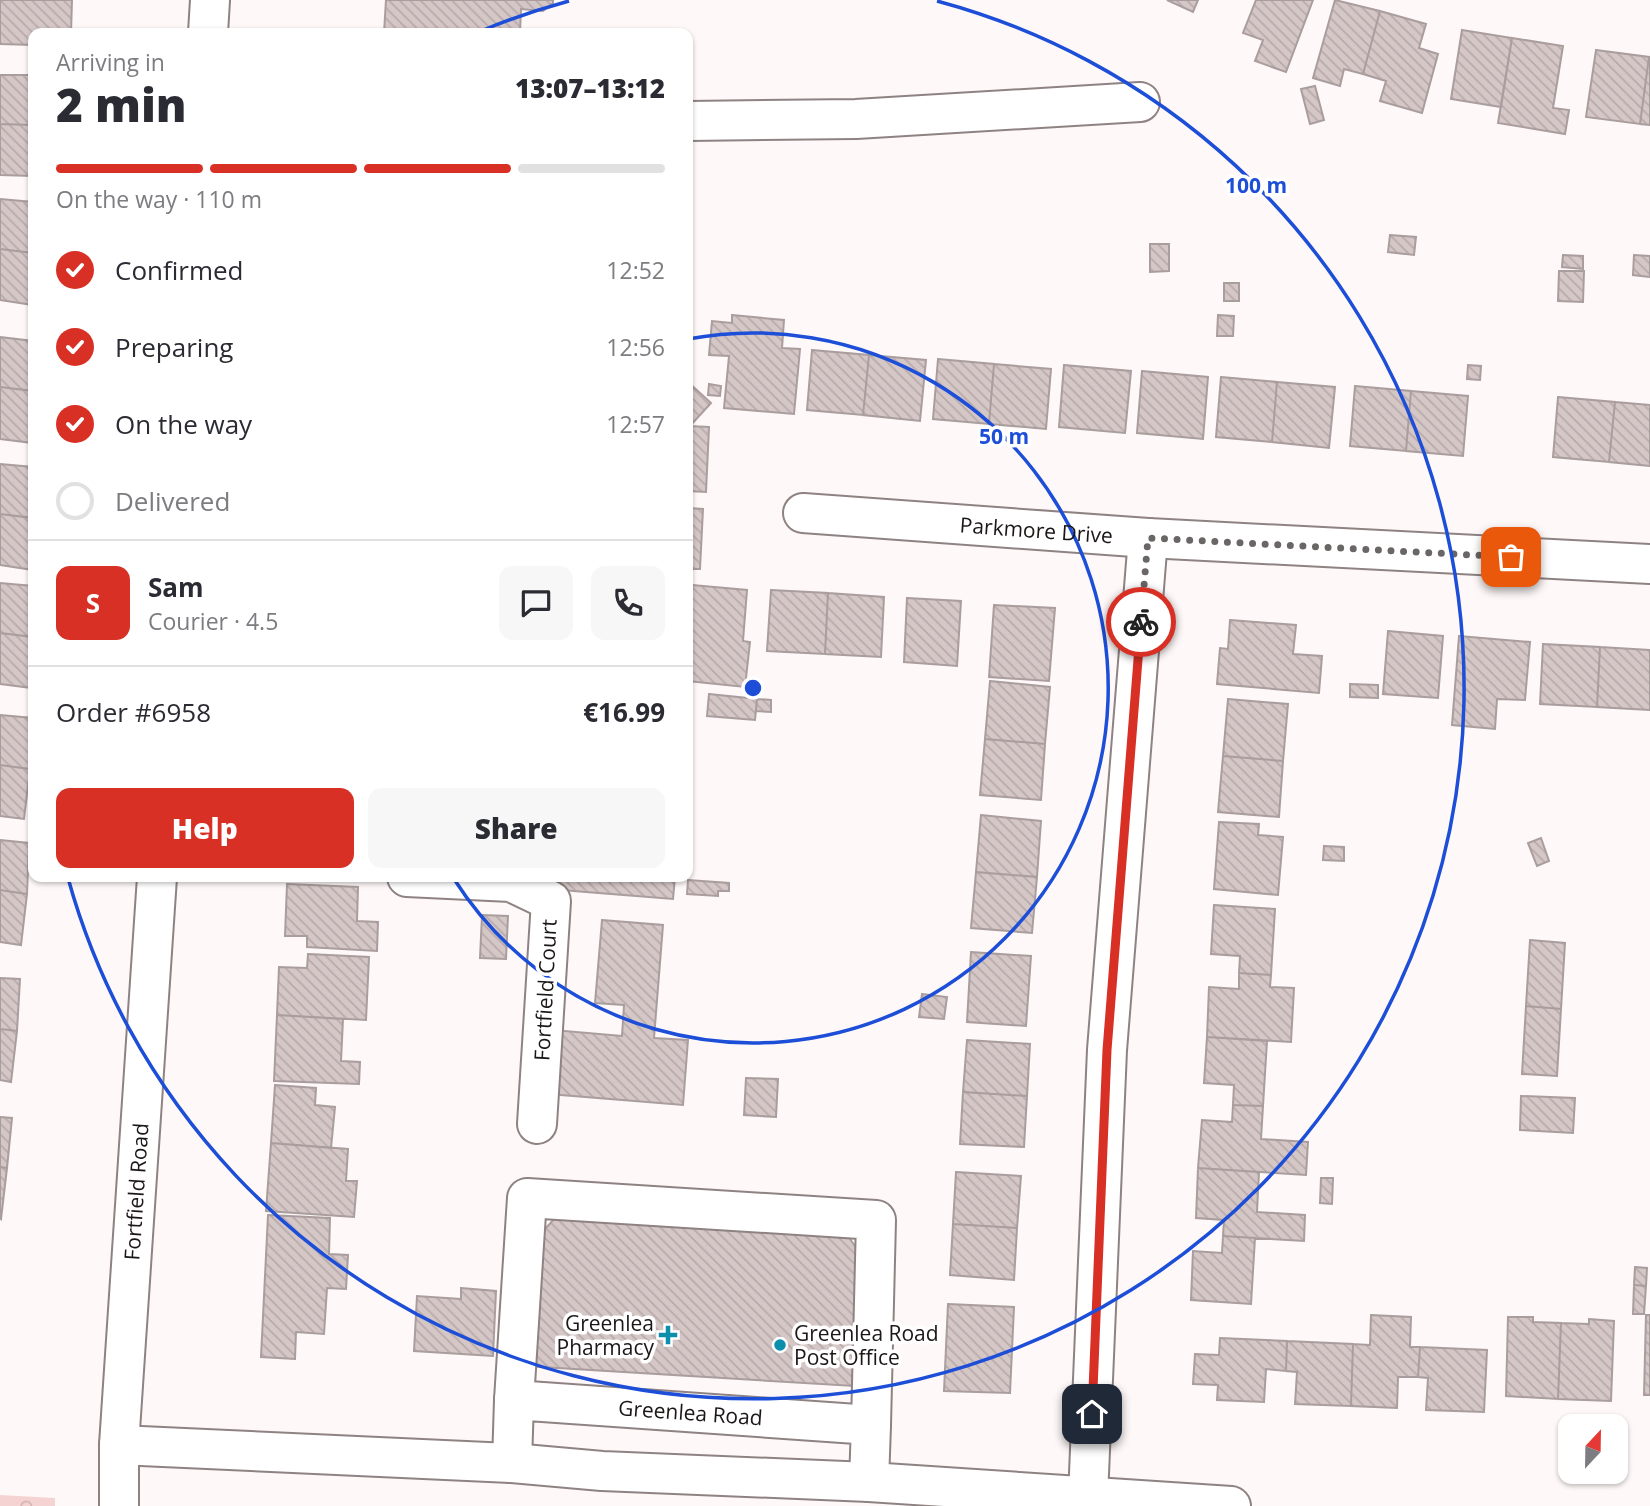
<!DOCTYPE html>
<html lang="en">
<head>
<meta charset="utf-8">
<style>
  body { margin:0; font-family:"Open Sans",sans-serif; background:#f7f7f7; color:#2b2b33; height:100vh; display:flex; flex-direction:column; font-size:26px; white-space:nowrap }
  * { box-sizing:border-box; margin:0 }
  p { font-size:23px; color:#7c7c81 }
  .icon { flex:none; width:38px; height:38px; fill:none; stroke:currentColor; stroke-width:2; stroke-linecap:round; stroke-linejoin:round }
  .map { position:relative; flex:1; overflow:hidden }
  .details { position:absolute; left:28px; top:28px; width:665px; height:854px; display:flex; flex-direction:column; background:#fff; border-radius:14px; box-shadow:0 2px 5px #0004 }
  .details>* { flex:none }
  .needle { width:46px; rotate:22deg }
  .controls { position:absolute; left:1558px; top:1414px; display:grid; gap:14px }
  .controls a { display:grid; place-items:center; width:70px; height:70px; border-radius:14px; background:#fff; box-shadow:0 2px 5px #0004; font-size:35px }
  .pin { position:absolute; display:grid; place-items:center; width:60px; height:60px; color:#fff; margin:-30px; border-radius:14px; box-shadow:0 4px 10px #0006 }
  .courier { position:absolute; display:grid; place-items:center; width:70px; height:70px; margin:-35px; border:5px solid #d93025; border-radius:50%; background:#fff; color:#222; box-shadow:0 2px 9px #0007 }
  .head em { font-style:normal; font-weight:800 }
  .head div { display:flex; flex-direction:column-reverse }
  .head { display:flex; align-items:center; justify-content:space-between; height:119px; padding:0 28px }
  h1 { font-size:46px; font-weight:800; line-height:52px }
  .bar { display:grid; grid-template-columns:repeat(4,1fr); gap:10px 7px; align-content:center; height:84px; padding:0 28px }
  .bar i { height:9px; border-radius:5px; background:#e1e1e2 }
  .bar .selected { background:#d93025 }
  .bar p { grid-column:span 4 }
  .line { display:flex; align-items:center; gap:18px; padding:0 28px; border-top:2px solid #e1e1e2 }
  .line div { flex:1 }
  .round { display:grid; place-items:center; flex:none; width:74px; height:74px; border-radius:14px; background:#f7f7f7 }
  ol { padding:0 28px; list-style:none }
  li { display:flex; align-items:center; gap:21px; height:77px }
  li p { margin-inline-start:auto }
  li .icon { padding:7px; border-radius:50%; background:#d93025; color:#fff; stroke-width:4 }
  li:last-child { color:#7c7c81 }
  li i { width:38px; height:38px; border:4px solid #e1e1e2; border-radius:50% }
  .primary-button { display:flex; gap:14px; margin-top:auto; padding:14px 28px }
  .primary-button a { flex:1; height:80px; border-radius:14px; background:#d93025; color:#fff; font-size:28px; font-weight:800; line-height:80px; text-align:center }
  .primary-button a+a { background:#f7f7f7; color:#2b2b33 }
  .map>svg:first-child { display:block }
  .park { fill:url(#park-crowns) }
  .building { fill:url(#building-back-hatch); stroke:#aa9d9d; stroke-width:2 }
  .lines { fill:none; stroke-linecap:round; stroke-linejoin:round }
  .minor-casing { stroke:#8f8282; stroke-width:42 }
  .minor { stroke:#fff; stroke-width:38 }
  .done { stroke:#6b6666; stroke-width:7; stroke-dasharray:0 12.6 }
  .route { stroke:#d93025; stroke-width:9 }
  .ring { fill:none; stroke:#1d4ed8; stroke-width:3.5 }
  .poi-dot { fill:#0c8ead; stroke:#fff; stroke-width:2.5 }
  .labels { text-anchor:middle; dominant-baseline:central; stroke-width:7; stroke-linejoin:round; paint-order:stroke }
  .street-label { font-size:21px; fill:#1c1717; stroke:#fff }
  .poi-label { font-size:21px; fill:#1c1717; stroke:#fff; text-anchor:end }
  .centre { fill:#1d4ed8; stroke:#fff; stroke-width:3.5 }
  .ring-label { font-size:21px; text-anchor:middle; font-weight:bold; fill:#1d4ed8; stroke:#fff; stroke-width:7; stroke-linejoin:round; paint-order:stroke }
</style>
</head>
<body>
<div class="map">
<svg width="1650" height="1506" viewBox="0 0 1650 1506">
  <defs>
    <pattern id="park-crowns" width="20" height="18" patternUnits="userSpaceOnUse" patternTransform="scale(1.75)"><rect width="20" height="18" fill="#f6d3d3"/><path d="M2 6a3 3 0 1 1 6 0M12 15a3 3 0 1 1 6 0" fill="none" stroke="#d2b4b4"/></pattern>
    <pattern id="building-back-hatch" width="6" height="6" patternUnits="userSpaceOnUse" patternTransform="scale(1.75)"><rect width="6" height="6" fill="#d6c7c7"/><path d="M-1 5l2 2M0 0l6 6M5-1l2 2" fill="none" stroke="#b7aaaa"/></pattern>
  </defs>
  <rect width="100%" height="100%" fill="#fef8f8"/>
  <path class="park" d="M0,1495L55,1498V1506H0Z"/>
  <path class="building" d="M0,0H72L71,33H33V45L0,44Z
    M386,0H553V3L543,11L521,9L520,33H384Z
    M1167,0H1198L1193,12Z
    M1256,0H1313L1286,72L1255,61L1263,40L1243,33Z
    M1335,0L1380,11L1363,74L1344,69L1340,86L1313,78Z
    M1380,11L1426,24L1419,48L1438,54L1422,113L1380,101L1386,81L1363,74Z
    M1462,30L1512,38L1501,107L1451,99Z
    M1512,38L1563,46L1553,108L1569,110L1565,134L1498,123Z
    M1596,50L1649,57L1640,124L1586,117Z
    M1649,57H1650V125L1640,124Z
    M0,75H33V125L0,124Z
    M1315,86L1324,120L1310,124L1301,89Z
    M0,124L33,125V176L0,175Z
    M0,199L33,202V253L0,249Z
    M1390,235L1416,237L1414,255L1388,252Z
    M1150,244H1169V271L1150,272Z
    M0,249L33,253V305L0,300Z
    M1563,255L1583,256V269L1562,267Z
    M1634,255L1650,256V277L1633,275Z
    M1559,271H1584L1583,302L1558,301Z
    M1224,283H1239V301H1224Z
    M732,315L784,320L782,348L800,349L794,414L724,408L729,356L709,355L712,321L732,323Z
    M1218,315L1234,316L1233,336H1217Z
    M0,337L33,341V391L0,387Z
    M812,350L869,355L863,415L807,410Z
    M869,355L926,360L920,421L863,415Z
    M938,359L994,364L989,424L933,419Z
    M994,364L1051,369L1046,429L989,424Z
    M1064,365L1131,371L1125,433L1059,427Z
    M1468,365L1481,366L1480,380L1467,379Z
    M1142,371L1208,377L1203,439L1137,433Z
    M1221,377L1277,382L1272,442L1216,437Z
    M688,382L711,403L690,426H688Z
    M1277,382L1335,387L1329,448L1272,442Z
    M709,384L721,386L720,396L708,395Z
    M1355,386L1411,391L1406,451L1350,446Z
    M0,387L33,391V443L0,439Z
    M1411,391L1468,396L1463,456L1406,451Z
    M1558,397L1615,402L1609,462L1553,457Z
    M1615,402L1650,405V466L1609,462Z
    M688,426L709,427L706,492L688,491Z
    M0,464L33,467V518L0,514Z
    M688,508L703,509L700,569H688Z
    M0,514L33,518V570L0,565Z
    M0,583L33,586V637L0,633Z
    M692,585L747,590L743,641L750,642L745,687L688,681V630Z
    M771,590L828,593L825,654L767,651Z
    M828,593L884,597L881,657L825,654Z
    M907,598L961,601L957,666L904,662Z
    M994,605L1055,608L1049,681L989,677Z
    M1230,620L1296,625L1293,654L1322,656L1319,693L1217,684L1220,648L1228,649Z
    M1388,631L1443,636L1438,698L1383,694Z
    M0,633L33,637L32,688L0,684Z
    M1459,636L1530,642L1525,700L1497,699L1495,729L1452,725Z
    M1543,644L1600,647L1597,707L1540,704Z
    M1600,647L1650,650V710L1597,707Z
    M990,681L1050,687L1045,744L985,739Z
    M1350,684L1378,685V698L1350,697Z
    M709,694L757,699L755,720L707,716Z
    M757,699L771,700V712L756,711Z
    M1228,699L1288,704L1283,761L1223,756Z
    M0,715L33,718L30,769L0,765Z
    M985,739L1045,744L1041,800L980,795Z
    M1223,756L1283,761L1279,817L1218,812Z
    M0,765L30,769L24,819L0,816Z
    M981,815L1041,821L1037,877L976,872Z
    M1219,822L1259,824L1258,835L1283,837L1278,895L1214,889Z
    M1541,838L1549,861L1537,866L1528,843Z
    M0,840L29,843L27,894L0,890Z
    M1324,846L1344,847V861L1323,860Z
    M976,872L1037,877L1032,933L971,928Z
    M550,877H675L673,899L549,889Z
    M688,880L729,883V891H718V896L687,894Z
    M287,884L358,887L357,921L378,922L377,951L307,947V936H285Z
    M0,890L27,894L21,945L0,942Z
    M1214,905L1275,909L1271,975L1239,973L1240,956L1211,954Z
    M482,915L508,916L506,959L480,958Z
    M602,920L663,925L654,1038L688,1040L683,1105L549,1094L554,1030L622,1036L624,1005L595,1003Z
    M1530,940L1565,943L1561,1009L1526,1006Z
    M971,952L1031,956L1026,1026L967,1022Z
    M308,954L369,957L366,1020L277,1015L279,967L307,968Z
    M1239,973L1271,975L1270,987L1294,988L1291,1042L1207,1037L1209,987L1239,989Z
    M0,978L20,979L17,1031L0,1029Z
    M922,994L947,997L944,1019L919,1017Z
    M1526,1006L1561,1009L1557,1076L1522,1074Z
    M277,1015L343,1019L341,1061L360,1062L359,1084L274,1081Z
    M0,1029L17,1031L11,1082L0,1080Z
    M1207,1037L1267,1041L1263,1106L1233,1105L1234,1085L1204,1083Z
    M967,1040L1030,1044L1027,1096L963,1092Z
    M746,1078L778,1079L776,1117L744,1115Z
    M275,1085L316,1088L315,1105L335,1107L331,1148L271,1143Z
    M963,1092L1027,1096L1024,1147L960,1144Z
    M1521,1096L1575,1098L1573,1133L1520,1130Z
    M1233,1105L1263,1106L1261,1139L1308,1142L1306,1175L1198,1168L1202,1120L1232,1122Z
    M0,1117L12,1118L7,1168L0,1167Z
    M271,1143L348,1149L346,1181H357L354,1217L266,1211Z
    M0,1167L7,1168L1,1219L0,1218Z
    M1198,1168L1259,1172L1257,1212L1305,1215L1304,1241L1223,1236L1224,1220L1196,1218Z
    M956,1172L1021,1176L1017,1228L953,1224Z
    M1321,1178H1333L1332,1204L1320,1203Z
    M268,1215L330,1218L329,1254L348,1255L346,1289L327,1288L324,1334L296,1332L295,1359L261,1357Z
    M555,1218L848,1236L861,1255L854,1386L525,1366L533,1242Z
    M953,1224L1017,1228L1014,1280L950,1275Z
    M1223,1236L1255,1238L1251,1304L1191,1300L1193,1251L1222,1253Z
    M1635,1267L1647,1268L1646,1286L1634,1285Z
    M1634,1285L1646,1286L1644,1314H1633Z
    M461,1288L496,1291L493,1356L414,1351L417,1296L461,1299Z
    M948,1304L1014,1307L1010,1393L944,1391Z
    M1371,1315L1411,1317L1410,1347H1420L1418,1377H1398L1397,1408L1351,1406L1353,1344L1370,1345Z
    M1646,1315H1650V1395H1644Z
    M1508,1317H1533V1322L1561,1323L1558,1399L1506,1396Z
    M1589,1319L1614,1321L1611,1401L1558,1399L1561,1323L1589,1324Z
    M1220,1338L1287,1341L1286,1371L1266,1369L1264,1402L1217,1400L1218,1385L1193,1384L1195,1354L1219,1355Z
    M1287,1341L1353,1344L1351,1406L1295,1404L1297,1372L1286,1371Z
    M1420,1347L1487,1350L1484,1412L1426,1410L1428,1378L1418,1377Z"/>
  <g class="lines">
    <defs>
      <g id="minor">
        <path d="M208,33L210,0"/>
        <path d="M688,121L856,119L1140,102"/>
        <path id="s1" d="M803,513L1148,538L1650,564"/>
        <path d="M407,877L511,882L551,901L537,1124"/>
        <path d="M514,1400L527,1198L876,1220L871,1425"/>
        <path d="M119,1445L512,1463L602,1471L869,1482L1231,1506"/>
        <path id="s2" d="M512,1463L514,1400L871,1425L869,1482"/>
        <path d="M1088,1497L1107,1050L1148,538"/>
        <path id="s3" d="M119,1506V1445L157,877"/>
      </g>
    </defs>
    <use href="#minor" class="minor-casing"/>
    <use href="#minor" class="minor"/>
  </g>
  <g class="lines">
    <path class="done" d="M1141,622L1148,538L1511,557"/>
    <path class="route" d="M1092,1414L1107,1050L1141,622"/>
  </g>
  <g class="ring">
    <path d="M688 339A355 355 0 1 1 454 879"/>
    <path d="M481 31A711 711 0 0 1 569 1M937 1A711 711 0 1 1 68 878"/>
  </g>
  <g class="poi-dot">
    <path d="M664.5 1324.5h7v7h7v7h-7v7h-7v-7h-7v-7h7z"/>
    <circle cx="780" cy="1345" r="7"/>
  </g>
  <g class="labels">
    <g class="street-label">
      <text stroke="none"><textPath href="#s1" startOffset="234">Parkmore Drive</textPath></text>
      <text transform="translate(545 990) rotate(-87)">Fortfield Court</text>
      <text stroke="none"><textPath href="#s3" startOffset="315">Fortfield Road</textPath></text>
      <text stroke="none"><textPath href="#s2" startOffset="240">Greenlea Road</textPath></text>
    </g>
    <g class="poi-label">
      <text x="654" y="1323">Greenlea<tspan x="654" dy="24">Pharmacy</tspan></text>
      <text x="794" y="1333" text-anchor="start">Greenlea Road<tspan x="794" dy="24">Post Office</tspan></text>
    </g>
  </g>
  <circle cx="753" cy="688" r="10" class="centre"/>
  <g class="ring-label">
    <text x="1256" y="193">100 m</text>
    <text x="1004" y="444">50 m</text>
  </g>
</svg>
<div class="controls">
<a><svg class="needle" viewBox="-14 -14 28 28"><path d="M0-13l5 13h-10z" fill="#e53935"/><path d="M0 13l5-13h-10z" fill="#7c7c81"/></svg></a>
</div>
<div class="pin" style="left:1511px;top:557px;background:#ea580c"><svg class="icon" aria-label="bag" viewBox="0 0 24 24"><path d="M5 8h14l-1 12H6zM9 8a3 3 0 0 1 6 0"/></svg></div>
<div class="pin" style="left:1092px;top:1414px;background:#1f2937"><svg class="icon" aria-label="home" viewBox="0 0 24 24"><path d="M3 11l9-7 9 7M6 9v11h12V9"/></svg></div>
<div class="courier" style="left:1141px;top:622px"><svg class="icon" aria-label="bike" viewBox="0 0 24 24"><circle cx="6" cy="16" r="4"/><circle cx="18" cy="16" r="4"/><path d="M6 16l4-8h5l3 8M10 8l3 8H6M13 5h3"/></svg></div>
<section class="details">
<div class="head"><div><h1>2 min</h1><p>Arriving in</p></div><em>13:07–13:12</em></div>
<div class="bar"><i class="selected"></i><i class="selected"></i><i class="selected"></i><i></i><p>On the way · 110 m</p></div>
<ol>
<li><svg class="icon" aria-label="check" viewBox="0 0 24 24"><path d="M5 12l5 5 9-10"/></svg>Confirmed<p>12:52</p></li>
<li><svg class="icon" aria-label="check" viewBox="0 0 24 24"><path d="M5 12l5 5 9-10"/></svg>Preparing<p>12:56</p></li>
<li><svg class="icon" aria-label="check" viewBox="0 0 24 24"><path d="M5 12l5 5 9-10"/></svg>On the way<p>12:57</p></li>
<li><i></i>Delivered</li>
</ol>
<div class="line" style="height:126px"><b class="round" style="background:#d93025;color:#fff">S</b><div><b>Sam</b><p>Courier · 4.5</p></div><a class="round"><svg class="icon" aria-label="chat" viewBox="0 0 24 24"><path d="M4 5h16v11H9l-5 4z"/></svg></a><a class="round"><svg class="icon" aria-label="phone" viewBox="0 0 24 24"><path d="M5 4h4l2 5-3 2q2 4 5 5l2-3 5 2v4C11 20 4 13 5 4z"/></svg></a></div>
<div class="line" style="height:91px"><div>Order #6958</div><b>€16.99</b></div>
<div class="primary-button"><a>Help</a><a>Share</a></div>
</section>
</div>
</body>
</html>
